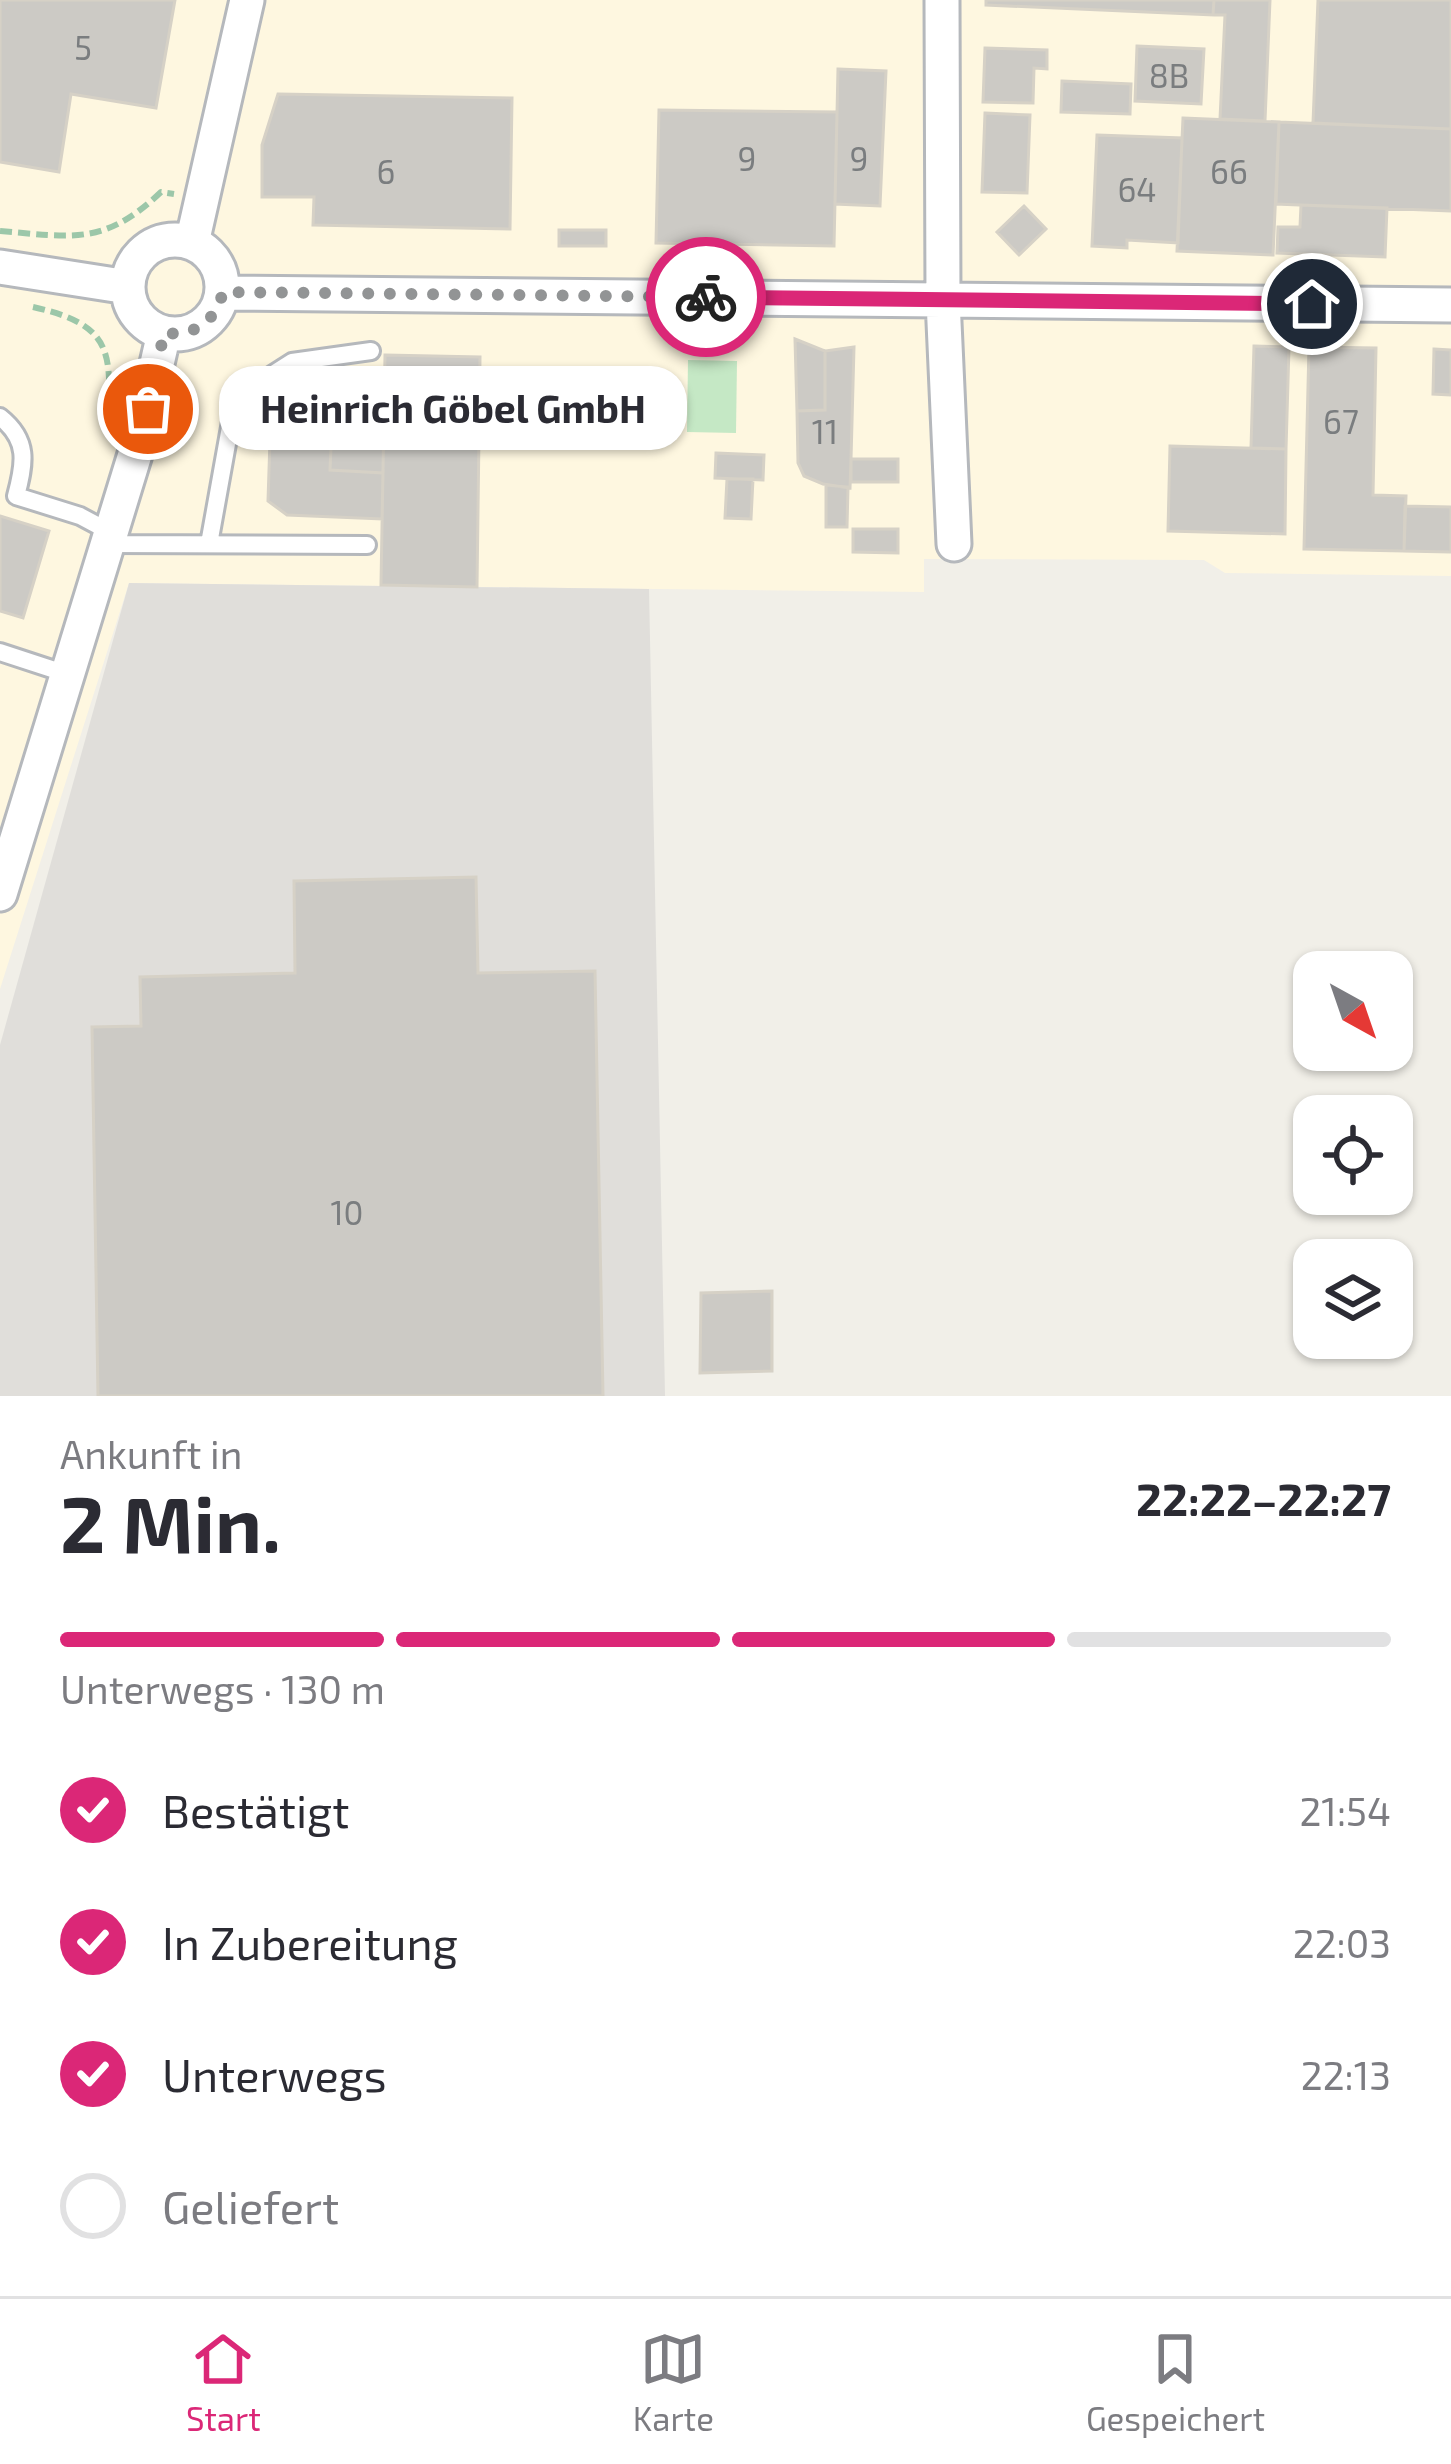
<!DOCTYPE html>
<html lang="de">
<head>
<meta charset="utf-8">
<style>
  body { margin:0; font-family:"Exo 2",sans-serif; background:#f2f2f3; color:#2b2b33; height:100vh; display:flex; flex-direction:column; font-size:45px; white-space:nowrap }
  * { box-sizing:border-box; margin:0 }
  p { font-size:39px; color:#7c7c81 }
  .icon { flex:none; width:66px; height:66px; fill:none; stroke:currentColor; stroke-width:2; stroke-linecap:round; stroke-linejoin:round }
  .map { position:relative; height:1396px; overflow:hidden }
  .drawer { display:flex; flex-direction:column; background:#fff; flex:1 }
  .drawer>* { flex:none }
  .needle { width:78px; rotate:140deg }
  .tools { position:absolute; left:1293px; top:951px; display:grid; gap:24px }
  .tools a { display:grid; place-items:center; width:120px; height:120px; border-radius:24px; background:#fff; box-shadow:0 3px 9px #0004; font-size:60px }
  .pin { position:absolute; display:grid; place-items:center; width:102px; height:102px; color:#fff; margin:-51px; border:6px solid #fff; border-radius:50%; box-shadow:0 3px 12px #0007 }
  .courier { position:absolute; display:grid; place-items:center; width:120px; height:120px; margin:-60px; border:9px solid #db2777; border-radius:50%; background:#fff; color:#222; box-shadow:0 3px 15px #0007 }
  .bubble { position:absolute; height:84px; border-radius:36px; background:#fff; box-shadow:0 3px 9px #0004; font-size:39px; font-weight:700; line-height:84px; text-align:center }
  .summary em { font-style:normal; font-weight:700 }
  .summary div { display:flex; flex-direction:column-reverse }
  .summary { display:flex; align-items:center; justify-content:space-between; height:204px; padding:0 60px }
  h1 { font-size:78px; font-weight:700; line-height:90px }
  .bar { display:grid; grid-template-columns:repeat(4,1fr); gap:18px 12px; align-content:center; height:144px; padding:0 60px }
  .bar i { height:15px; border-radius:9px; background:#e1e1e2 }
  .bar .current { background:#db2777 }
  .bar p { grid-column:span 4 }
  ol { padding:0 60px; list-style:none }
  li { display:flex; align-items:center; gap:36px; height:132px }
  li p { margin-inline-start:auto }
  li .icon { padding:12px; border-radius:50%; background:#db2777; color:#fff; stroke-width:4 }
  li:last-child { color:#7c7c81 }
  li i { width:66px; height:66px; border:6px solid #e1e1e2; border-radius:50% }
  .tabs { display:flex; justify-content:space-around; align-items:center; height:168px; border-top:3px solid #e1e1e2; background:#fff; font-size:33px; color:#7c7c81 }
  .tabs a { display:grid; justify-items:center; gap:6px }
  .tabs .current { color:#db2777 }
  .map>svg:first-child { display:block }
  .commercial { fill:#fef7e0 }
  .industrial { fill:#e0deda }
  .green { fill:#c5e8c5 }
  .building { fill:#cccac5; stroke:#d6d1c6; stroke-width:3 }
  .lines { fill:none; stroke-linecap:round; stroke-linejoin:round }
  .lane-casing { stroke:#b5b8bc; stroke-width:22 }
  .street-casing { stroke:#b5b8bc; stroke-width:39 }
  .path { stroke:#9cc7a9; stroke-width:6; stroke-dasharray:12 6; stroke-linecap:butt }
  .lane { stroke:#fff; stroke-width:16 }
  .street { stroke:#fff; stroke-width:33 }
  .done { stroke:#929495; stroke-width:12; stroke-dasharray:0 21.6 }
  .route { stroke:#db2777; stroke-width:15 }
  .labels { text-anchor:middle; dominant-baseline:central; stroke-width:10; stroke-linejoin:round; paint-order:stroke }
  .number-label { font-size:33px; fill:#7a7d7f }
</style>
</head>
<body>
<div class="map">
<svg width="1451" height="1396" viewBox="0 0 1451 1396">
  <rect width="100%" height="100%" fill="#f1efe8"/>
  <path class="commercial" d="M0,0H1451V576L1225,573L1204,560L924,559V592L129,583L0,989Z"/>
  <path class="industrial" d="M129,583L649,589L665,1396H0V1045Z"/>
  <path class="green" d="M688,360L737,361L736,433L687,432Z"/>
  <path class="building" d="M0,0H175L156,108L71,94L59,172L0,162Z
    M986,0H1214L1213,15L986,5Z
    M1214,0H1270L1265,121L1220,119L1225,15H1213Z
    M1318,0H1451V129L1313,123Z
    M1137,46L1204,49L1201,104L1135,101Z
    M985,48L1047,50V69L1034,68L1033,103L983,102Z
    M838,69L886,71L880,206L835,204Z
    M1062,81L1131,84L1130,114L1061,112Z
    M278,94L512,98L510,229L313,225L314,197H262V145Z
    M659,110L837,112L834,246L656,243Z
    M985,113L1030,115L1027,193L982,192Z
    M1183,118L1279,122L1273,255L1177,251Z
    M1279,122L1451,129V211L1276,204Z
    M1097,135L1182,138L1178,243L1127,240V248L1092,246Z
    M1301,205L1387,208L1385,257L1277,253L1278,227H1300Z
    M1024,206L1046,229L1019,255L997,232Z
    M559,230H606V246H559Z
    M795,339L825,351V410L797,411Z
    M1254,346L1289,347L1286,449L1251,448Z
    M854,347L851,459L850,488L823,484L804,476L798,463L797,411L825,410V351Z
    M1309,347L1376,348L1373,495L1406,496L1404,551L1304,549Z
    M1434,349L1451,350V395L1433,394Z
    M385,355L480,357L477,587L381,585Z
    M286,393L315,394L318,401L333,402L330,470L383,473L382,519L287,515L268,501L271,409Z
    M333,402H384L383,473L330,470Z
    M1170,446L1286,449L1285,534L1168,531Z
    M716,453L764,455L763,480L715,478Z
    M851,459H898V482H851Z
    M727,479H753L751,519L725,518Z
    M826,485L848,487L847,527H826Z
    M1405,506L1451,507V552L1404,551Z
    M0,516L49,531L23,618L0,611Z
    M853,529H898V553L853,552Z
    M476,877L478,973L595,971L603,1396H98L92,1027L141,1026L140,977L295,973L294,881Z
    M772,1291V1371L700,1373L701,1293Z"/>
  <g class="lines">
    <defs>
      <path id="lane" d="M0,417C29,440 25,463 16,496L80,516L110,532
        M107,544L367,545
        M209,544L232,416L259,383L292,362L371,351
        M0,652L67,674"/>
      <path id="street" d="M942,0L943,300L954,544
        M128 287a47 47 0 1 1 94 0a47 47 0 1 1-94 0Z
        M192,243L247,0
        M0,267L128,287
        M223,293L1451,305
        M0,894L140,438L164,333"/>
    </defs>
    <use href="#lane" class="lane-casing"/>
    <use href="#street" class="street-casing"/>
    <path class="path" d="M0,231C73,237 104,246 161,192L174,194
      M33,307C115,325 111,354 108,427"/>
    <use href="#lane" class="lane"/>
    <use href="#street" class="street"/>
  </g>
  <g class="lines">
    <path class="done" d="M148,409L164,333C195,336 215,322 223,292L706,297"/>
    <path class="route" d="M706,297L1312,304"/>
  </g>
  <g class="labels">
    <g class="number-label">
      <text x="83" y="47">5</text>
      <text x="1169" y="75">8B</text>
      <text x="747" y="158">9</text>
      <text x="859" y="158">9</text>
      <text x="386" y="171">6</text>
      <text x="1229" y="171">66</text>
      <text x="1137" y="189">64</text>
      <text x="1341" y="421">67</text>
      <text x="825" y="431">11</text>
      <text x="347" y="1212">10</text>
    </g>
  </g>
</svg>
<div class="tools">
<a><svg class="needle" viewBox="-14 -14 28 28"><path d="M0-13l5 13h-10z" fill="#e53935"/><path d="M0 13l5-13h-10z" fill="#7c7c81"/></svg></a>
<a><svg class="icon" aria-label="locate" viewBox="0 0 24 24"><circle cx="12" cy="12" r="6"/><path d="M12 2v4M12 18v4M2 12h4M18 12h4"/></svg></a>
<a><svg class="icon" aria-label="layers" viewBox="0 0 24 24"><path d="M12 4l9 5-9 5-9-5zM3 14l9 5 9-5"/></svg></a>
</div>
<div class="pin" style="left:148px;top:409px;background:#ea580c"><svg class="icon" aria-label="bag" viewBox="0 0 24 24"><path d="M5 8h14l-1 12H6zM9 8a3 3 0 0 1 6 0"/></svg></div>
<div class="pin" style="left:1312px;top:304px;background:#1f2937"><svg class="icon" aria-label="home" viewBox="0 0 24 24"><path d="M3 11l9-7 9 7M6 9v11h12V9"/></svg></div>
<div class="courier" style="left:706px;top:297px"><svg class="icon" aria-label="bike" viewBox="0 0 24 24"><circle cx="6" cy="16" r="4"/><circle cx="18" cy="16" r="4"/><path d="M6 16l4-8h5l3 8M10 8l3 8H6M13 5h3"/></svg></div>
<div class="bubble" style="left:219px;top:366px;width:468px">Heinrich Göbel GmbH</div>
</div>
<section class="drawer">
<div class="summary"><div><h1>2 Min.</h1><p>Ankunft in</p></div><em>22:22–22:27</em></div>
<div class="bar"><i class="current"></i><i class="current"></i><i class="current"></i><i></i><p>Unterwegs · 130 m</p></div>
<ol>
<li><svg class="icon" aria-label="check" viewBox="0 0 24 24"><path d="M5 12l5 5 9-10"/></svg>Bestätigt<p>21:54</p></li>
<li><svg class="icon" aria-label="check" viewBox="0 0 24 24"><path d="M5 12l5 5 9-10"/></svg>In Zubereitung<p>22:03</p></li>
<li><svg class="icon" aria-label="check" viewBox="0 0 24 24"><path d="M5 12l5 5 9-10"/></svg>Unterwegs<p>22:13</p></li>
<li><i></i>Geliefert</li>
</ol>
</section>
<nav class="tabs">
<a class="current"><svg class="icon" aria-label="home" viewBox="0 0 24 24"><path d="M3 11l9-7 9 7M6 9v11h12V9"/></svg>Start</a>
<a><svg class="icon" aria-label="map" viewBox="0 0 24 24"><path d="M3 6l6-2 6 2 6-2v14l-6 2-6-2-6 2zM9 4v14M15 6v14"/></svg>Karte</a>
<a><svg class="icon" aria-label="saved" viewBox="0 0 24 24"><path d="M7 4h10v16l-5-4-5 4z"/></svg>Gespeichert</a>
</nav>
</body>
</html>
